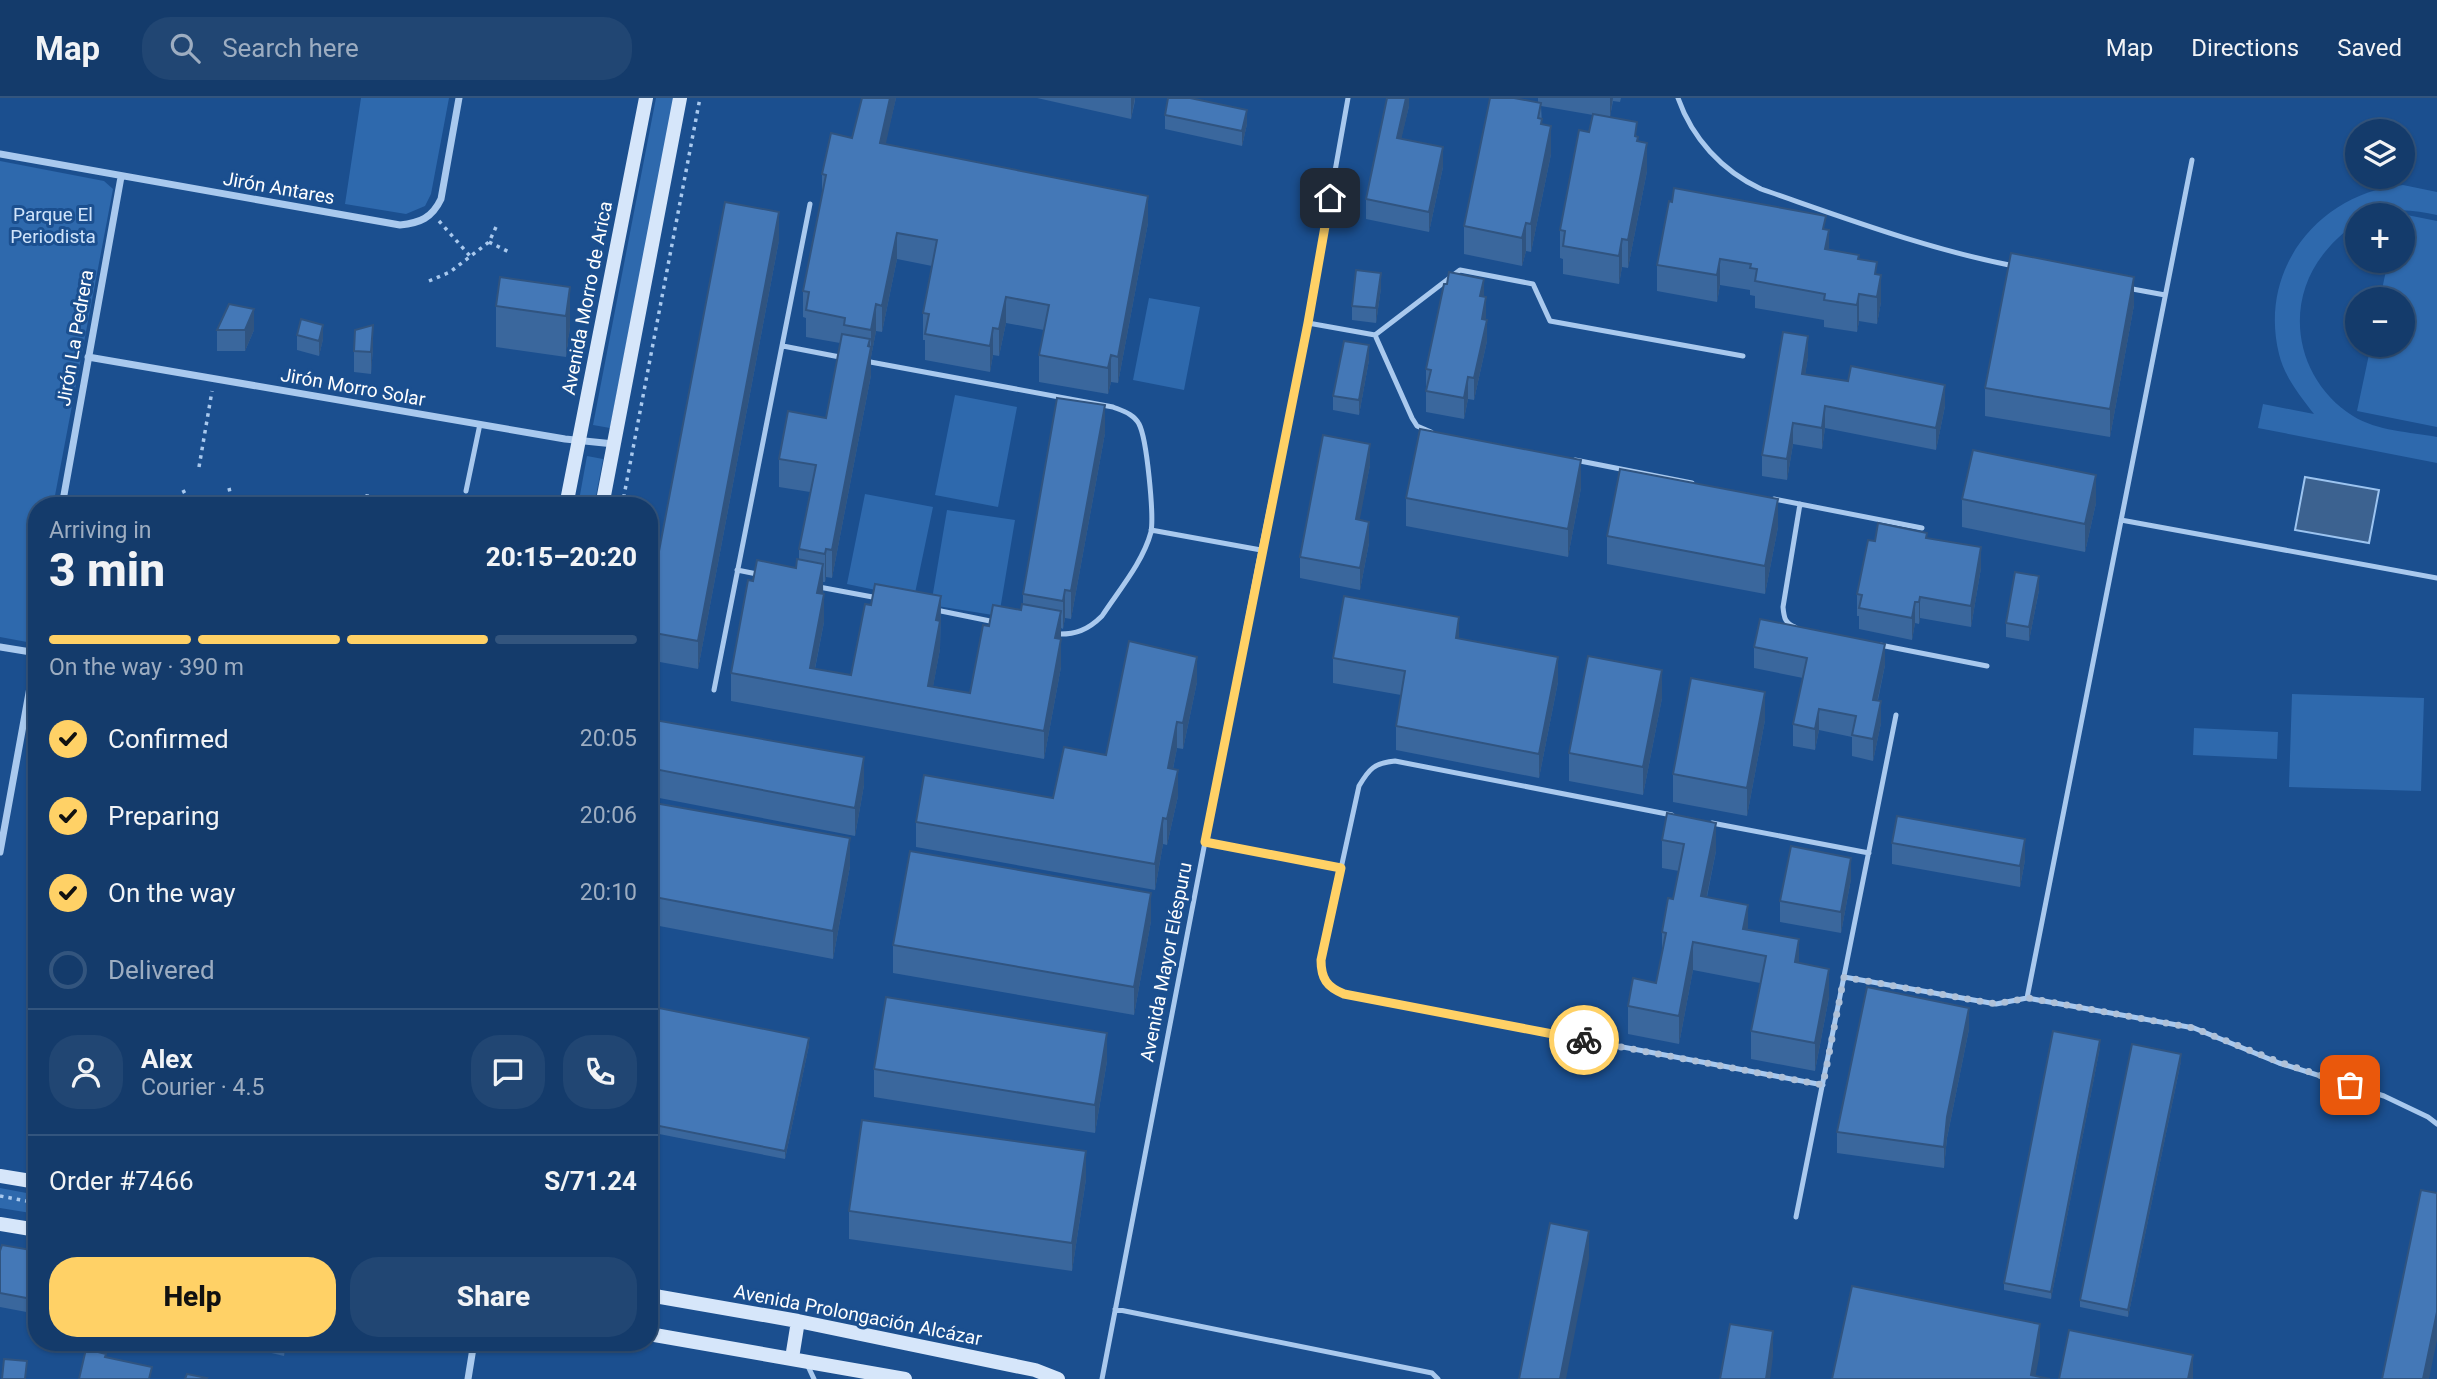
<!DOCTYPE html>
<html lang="en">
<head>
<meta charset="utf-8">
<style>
  body { margin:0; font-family:Roboto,sans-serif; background:#214673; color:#f1f3f6; height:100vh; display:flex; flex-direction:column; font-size:26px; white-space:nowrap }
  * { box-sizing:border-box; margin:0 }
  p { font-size:23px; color:#9dadc1 }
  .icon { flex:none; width:38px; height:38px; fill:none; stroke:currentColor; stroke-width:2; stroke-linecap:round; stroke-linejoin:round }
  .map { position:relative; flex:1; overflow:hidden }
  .details { position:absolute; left:28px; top:399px; width:630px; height:854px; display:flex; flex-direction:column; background:#143b6b; border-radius:28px; box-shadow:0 2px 5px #0004,0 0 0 2px #33557e }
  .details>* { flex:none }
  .fabs { position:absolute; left:2345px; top:21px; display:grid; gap:14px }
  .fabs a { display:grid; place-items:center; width:70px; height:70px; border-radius:50%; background:#143b6b; box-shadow:0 2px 5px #0004,0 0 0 2px #33557e; font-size:35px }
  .pin { position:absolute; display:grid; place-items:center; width:60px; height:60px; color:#fff; margin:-30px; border-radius:14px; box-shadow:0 4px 10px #0006 }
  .courier { position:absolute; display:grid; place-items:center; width:70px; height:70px; margin:-35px; border:5px solid #ffd166; border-radius:50%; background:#fff; color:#222; box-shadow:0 2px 9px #0007 }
  .head em { font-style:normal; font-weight:800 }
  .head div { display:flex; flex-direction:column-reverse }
  .head { display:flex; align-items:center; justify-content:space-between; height:119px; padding:0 21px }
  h1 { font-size:46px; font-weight:800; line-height:52px }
  .bar { display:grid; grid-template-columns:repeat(4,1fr); gap:10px 7px; align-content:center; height:84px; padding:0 21px }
  .bar i { height:9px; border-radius:5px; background:#33557e }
  .bar .active { background:#ffd166 }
  .bar p { grid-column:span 4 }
  .line { display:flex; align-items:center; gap:18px; padding:0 21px; border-top:2px solid #33557e }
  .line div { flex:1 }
  .round { display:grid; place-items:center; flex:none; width:74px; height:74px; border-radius:28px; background:#214673 }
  ol { padding:0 21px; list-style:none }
  li { display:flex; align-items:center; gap:21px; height:77px }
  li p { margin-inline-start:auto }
  li .icon { padding:7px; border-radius:50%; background:#ffd166; color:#111; stroke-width:4 }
  li:last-child { color:#9dadc1 }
  li i { width:38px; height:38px; border:4px solid #33557e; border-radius:50% }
  .action { display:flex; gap:14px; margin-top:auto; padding:14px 21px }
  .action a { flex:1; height:80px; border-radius:28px; background:#ffd166; color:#111; font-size:28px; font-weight:800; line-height:80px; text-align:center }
  .action a+a { background:#214673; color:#f1f3f6 }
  header { display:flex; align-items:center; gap:42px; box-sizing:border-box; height:98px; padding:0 35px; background:#143b6b; border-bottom:2px solid #33557e }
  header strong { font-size:33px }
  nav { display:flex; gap:38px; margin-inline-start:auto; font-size:24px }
  .search { width:490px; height:63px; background:#214673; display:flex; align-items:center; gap:18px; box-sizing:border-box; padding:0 24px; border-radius:28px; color:#9dadc1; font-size:26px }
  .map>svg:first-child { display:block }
  .green { fill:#2e69ad }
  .water { fill:#3c6290; stroke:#9cc4f0; stroke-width:2 }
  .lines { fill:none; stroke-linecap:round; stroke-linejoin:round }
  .path { stroke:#a9c9ee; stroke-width:3.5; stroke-dasharray:3.5 5; stroke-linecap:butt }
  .lane { stroke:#a9c9ee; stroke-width:5 }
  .street { stroke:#a9c9ee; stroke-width:7 }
  .secondary { stroke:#d6e6fa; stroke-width:14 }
  .wall { fill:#3a679d }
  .shaded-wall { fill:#305480 }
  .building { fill:#4478b7; stroke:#305480; stroke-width:2 }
  .done { stroke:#afc1d8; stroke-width:7; stroke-dasharray:0 12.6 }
  .route { stroke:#ffd166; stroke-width:9 }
  .labels { text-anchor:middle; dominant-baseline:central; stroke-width:6; stroke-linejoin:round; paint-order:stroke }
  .street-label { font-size:19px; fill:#fff; stroke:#1b4f8f }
  .park-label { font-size:19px; fill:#cfe3fa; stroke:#1b4f8f }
</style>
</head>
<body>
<header>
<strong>Map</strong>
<div class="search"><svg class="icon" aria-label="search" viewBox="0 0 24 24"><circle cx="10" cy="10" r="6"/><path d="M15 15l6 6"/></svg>Search here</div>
<nav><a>Map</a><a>Directions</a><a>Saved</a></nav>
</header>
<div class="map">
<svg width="2437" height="1281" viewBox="0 0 2437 1281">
  <rect width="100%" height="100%" fill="#1b4f8f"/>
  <path class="green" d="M361,0H449L431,96L425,108L406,116L345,106Z
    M656,0H674L610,330L593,327Z
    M0,63L104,83L113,91L53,408H37V493L27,544L0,539Z
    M2403,87L2437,94V117C2422,114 2406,111 2391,113C2379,115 2370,117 2357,117V126C2345,132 2334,143 2325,154C2282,206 2296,282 2353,318C2377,333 2410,334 2437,339V365L2258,330L2263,306L2314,316C2300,298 2284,278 2279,256C2258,171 2319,95 2403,87Z
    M2397,115L2437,123V329L2357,313L2371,247H2403V201H2380L2388,163H2403V117H2397Z
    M1149,200L1200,209L1184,292L1133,282Z
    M955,297L1017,309L998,409L935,397Z
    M587,358L603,361L594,408H578Z
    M865,396L933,409L914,500L847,486Z
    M947,412L1015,422L999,518L931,507Z
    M2292,596L2424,600L2421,693L2289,689Z
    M2194,630L2278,634L2277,661L2193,657Z
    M0,1090L37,1097V1116L0,1110Z"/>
  <path class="water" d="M2305,379L2379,392L2369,445L2295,432Z"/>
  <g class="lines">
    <path class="path" d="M439,123L470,158
      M489,144L511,155
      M429,183L450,174L489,144L497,127
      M199,369L212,293
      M229,390L233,408
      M183,392L191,408
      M365,408L368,393
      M622,408L700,0
      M0,1098L37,1105"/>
    <path class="lane" d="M1678,0C1692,40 1722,73 1761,91C1845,120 1927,151 2014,168
      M2127,190L2165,197
      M1308,225L1375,237L1412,320L1417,328L1431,334
      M1375,237L1460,172L1533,186L1550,223L1743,258
      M783,248L845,260
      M865,263L1113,309C1123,313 1134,316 1139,326C1147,341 1154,417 1151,434C1143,464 1119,492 1102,518C1088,532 1075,537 1056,536
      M1575,362L1692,385
      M466,393L480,326
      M1774,401L1922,430
      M2121,422L2437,480
      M1151,432L1261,452
      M737,472L762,477
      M819,489L878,500
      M936,512L995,524
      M1795,529C1785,525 1784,520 1783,509L1800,406
      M1880,547L1987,568
      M714,592L810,106
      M1672,717L1395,663C1374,665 1369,671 1359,688L1321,862C1321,881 1327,889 1344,896L1823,987
      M1712,725L1869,755
      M1205,744L1341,770
      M1844,879L1996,906L2027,900L2194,930L2279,965L2384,998L2428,1019L2437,1026
      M2027,900L2192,62
      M1796,1119L1896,617
      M1115,1211L1432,1275L1438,1281
      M807,1266L814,1281
      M1102,1281L1261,452L1308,225L1348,0"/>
    <path class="street" d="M0,56L400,127C420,125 432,120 441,101L459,0
      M88,259L565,341L614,346
      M62,408L121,79
      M0,549L37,555
      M0,754L37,551
      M468,1281L474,1244"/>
    <path class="secondary" d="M566,408L646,0
      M602,408L680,0
      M0,1078L37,1084
      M0,1126L37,1132
      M649,1197L798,1223L1035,1272L1058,1281
      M649,1236L905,1281
      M792,1260L798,1223"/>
  </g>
  <path class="wall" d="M862,0H896L885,46L1148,125L1118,285L1111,284L1108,296L1039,284V257L1044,232L1006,225L999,258L993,257L990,274L925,262V242H923V215L932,168L897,161L882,234L876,233L871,259V277L832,480L826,479L825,484H823L824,524L815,571L851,577L871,507L941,498L940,551L933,588L970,595L989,528L1021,512L1023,506V496L1105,335L1071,521L1065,520L1063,531L1061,530V569L1044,661L731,603V575L753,483L796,470L799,462V451L810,394L779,389V361L826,320L840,245L806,239V220L803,219V193L822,96V76L852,40Z
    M1037,0H1135V3L1131,21Z
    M1409,0V8L1401,40L1443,69L1429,134L1366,121V101Z
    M1538,0H1621L1620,4L1613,3L1610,19L1637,38L1647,73L1628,170L1622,169L1619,186L1563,176V161L1560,160V132L1589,34L1593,17L1541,8L1542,26L1551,56L1531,154L1526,153L1522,168L1464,156V128L1538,5Z
    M1165,17L1247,26L1242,48L1165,31Z
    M1826,132L1829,152L1877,177L1881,204L1877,226L1859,223L1857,234L1824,229V222L1755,210V198L1750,197V192L1720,187L1717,204L1657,193V167Z
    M779,142L698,571L649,562V506Z
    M1447,186L1484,199L1487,243L1474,302L1468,301L1464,321L1426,314V271Z
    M570,189V229L566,259L496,249V208Z
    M1381,190L1376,225L1352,222V208Z
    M2134,207L2110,339L1985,318V290Z
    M217,232H254L245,253H217Z
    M297,237L323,241L319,258L297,252Z
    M373,249L371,276L354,274V253Z
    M1808,259L1805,276L1945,308L1936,352L1825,330L1822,351L1793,346L1787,382L1762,378V357Z
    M1369,262L1359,317L1333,312V298Z
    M1370,367L1359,422L1369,445L1360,492L1300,480V459Z
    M1581,390L1568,459L1406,428V400Z
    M1962,401L2096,405L2085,454L1962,429Z
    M1778,429L1765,496L1607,466V438Z
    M1927,440L1981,470L1971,529L1920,520L1919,526L1915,525L1912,542L1859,531V518H1857V496L1875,443Z
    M2039,492L2029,543L2006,539V525Z
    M1459,541L1558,584L1539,680L1396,652V628L1401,597L1333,585V560Z
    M1754,549L1885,567L1878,602L1881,625L1873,663L1852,658V639L1819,632L1815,652L1793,648V626L1803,580L1754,570Z
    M1197,584L1183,651L1177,650L1173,671L1178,698L1167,747L1163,746L1155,792L916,749V724L1053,700Z
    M1662,600L1643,697L1569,683V655Z
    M649,621L864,687L855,738L649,698Z
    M1765,622L1747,718L1673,704V676Z
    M649,704L850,768L833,861L649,826Z
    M1662,742L1716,753L1707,799L1748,832L1799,865L1829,899L1815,973L1751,961V933L1760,885L1693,872L1679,946L1628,936V908L1656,885L1662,856V834L1673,801L1679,773L1662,770Z
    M1892,745L2025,762L2020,789L1892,766Z
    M1851,781L1841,835L1780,824V803Z
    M1151,823L1134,917L893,875V847Z
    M649,908L809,947L785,1061L649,1034Z
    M1969,931L1947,1040L1944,1070L1837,1055V1034Z
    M2100,949L2051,1201L2004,1192V1185Z
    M1107,963L1095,1035L874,999V971Z
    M2181,963L2128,1219L2080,1209V1202Z
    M1086,1081L1072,1173L849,1141V1113Z
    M0,1153H37V1216L0,1209Z
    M241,1244H287L284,1258L263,1253V1249Z"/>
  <path class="shaded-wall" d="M890,0H896L880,72V45Z
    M1131,0H1135L1131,21Z
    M1406,0H1409V8L1397,60V40Z
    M1610,0H1613L1610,20Z
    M1247,12V26L1242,48V33Z
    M1551,28V56L1531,154V126Z
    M1647,45V73L1628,170V142Z
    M1443,49V69L1429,134V114Z
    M1148,98V125L1118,285V259Z
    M779,114V142L698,571V543Z
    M1526,125V153L1522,168V140Z
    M1829,132V159L1825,151Z
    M897,135V161L882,234V208Z
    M1622,141V169L1619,186V158Z
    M1720,161V187L1717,204V177Z
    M1381,175V190L1376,225V210Z
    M1881,177V204L1877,226V199Z
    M2134,179V207L2110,339V311Z
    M1484,181V202L1480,198Z
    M570,189V229L566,259V218Z
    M1859,196V223L1857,234V207Z
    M1006,199V225L999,258V231Z
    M1486,199V220L1482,242V221Z
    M876,206V233L871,259V232Z
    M254,211V232L245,253V232Z
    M1487,222V243L1474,302V280Z
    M323,227V241L319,258V243Z
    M373,227V249L371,276V254Z
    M993,230V257L990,274V248Z
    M1808,238V259L1802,297V276Z
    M870,241V255L871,249V277L832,480V452Z
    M1369,247V262L1359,317V302Z
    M1111,257V284L1108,296V270Z
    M1468,279V301L1464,321V300Z
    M1945,287V308L1936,352V330Z
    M1105,307V335L1071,521V493Z
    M1825,308V330L1822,351V330Z
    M1793,325V346L1787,382V361Z
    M1370,346V367L1356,442V421Z
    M1581,362V390L1568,459V431Z
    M2096,377V405L2085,454V426Z
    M1778,401V429L1765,496V468Z
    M1369,424V445L1360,492V470Z
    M1981,449V470L1971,529V508Z
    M826,451V479L825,484V456Z
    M823,466V494L817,523V495Z
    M2039,478V492L2029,543V529Z
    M1065,492V520L1063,531V503Z
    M824,496V524L811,590L810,570Z
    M941,498L940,551L929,611L928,588L936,522Z
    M1920,499V520L1919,526V504Z
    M1915,504V525L1912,542V520Z
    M1061,513V541L1055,540Z
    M1459,519V543L1456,540Z
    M1061,541V569L1044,661V633Z
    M1885,546V567L1873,623V602Z
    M1197,559V584L1183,651V625Z
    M1558,559V584L1539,680V656Z
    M1662,572V600L1643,697V669Z
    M1765,594V622L1747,718V690Z
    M1881,603V625L1873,663V641Z
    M1819,611V632L1815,652V631Z
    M1177,624V650L1168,696V670Z
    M864,659V687L855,738V710Z
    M1178,672V698L1167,747V721Z
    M1163,720V746L1155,792V766Z
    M1716,725V753L1701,826V798Z
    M850,740V768L833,861V833Z
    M2025,741V762L2020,789V768Z
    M1851,760V781L1841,835V814Z
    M1151,795V823L1134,917V889Z
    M1748,807V835L1743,831Z
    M1799,841V869L1795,864Z
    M1693,844V872L1679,946V918Z
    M1829,871V899L1815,973V945Z
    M1969,910V931L1947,1040L1944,1070V1049L1947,1019Z
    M1107,935V963L1095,1035V1007Z
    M809,940V947L785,1061V1053Z
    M2100,942V949L2051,1201V1194Z
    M2181,956V963L2128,1219V1212Z
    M1086,1053V1081L1072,1173V1145Z
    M1589,1133V1161L1566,1281H1560Z
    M2437,1214V1242L2429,1281H2423Z
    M2040,1226V1254L2035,1281L2031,1277Z
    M1773,1233V1259L1770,1281H1766Z
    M284,1244H287L284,1258Z
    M2193,1257V1281H2188Z"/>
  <path class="building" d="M862,0H890L880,45L1148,98L1118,259L1111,257L1108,270L1039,257L1049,207L1006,199L999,231L993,230L990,248L925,236L929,216L923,215L937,142L897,135L882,208L876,206L871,232L844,227L845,220L806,212L809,194L803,193L826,77L822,76L831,35L852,40Z
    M1168,0H1190L1247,12L1242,33L1165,17Z
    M1387,0H1406L1397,40L1443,49L1429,114L1366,101Z
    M1490,0H1514L1541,5L1538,20L1542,21L1541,26L1551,28L1531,126L1526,125L1522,140L1464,128Z
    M1593,16L1637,24L1635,38L1638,39L1637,43L1647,45L1628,142L1622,141L1619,158L1563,148L1565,133L1560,132L1579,32L1589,34Z
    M1674,90L1826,118L1823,131L1829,132L1825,151L1859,157L1858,161L1877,164L1875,176L1881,177L1877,199L1859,196L1857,207L1824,202L1825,196L1755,183L1757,171L1750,170L1751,166L1720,161L1717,177L1657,167L1669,103L1672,104Z
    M725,104L779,114L698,543L649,534V506Z
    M2011,155L2134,179L2110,311L1985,290Z
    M1356,172L1381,175L1376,210L1352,208Z
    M1449,174L1484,181L1480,198L1486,199L1482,221L1487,222L1474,280L1468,279L1464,300L1426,293L1431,272L1426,271L1444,186H1447Z
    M500,179L570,189L566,218L496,208Z
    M229,206L254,211L245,232H217Z
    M301,221L323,227L319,243L297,237Z
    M373,227L371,254L354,253L355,232Z
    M1783,234L1808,238L1802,276L1848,283L1851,268L1945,287L1936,330L1825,308L1822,330L1793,325L1787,361L1762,357Z
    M842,236L870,241L868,248L871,249L832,452L826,451L825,456L799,451L816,367L779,361L788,313L826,320Z
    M1344,243L1369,247L1359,302L1333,298Z
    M1057,300L1105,307L1071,493L1065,492L1063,503L1023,496Z
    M1420,331L1581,362L1568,431L1406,400Z
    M1323,337L1370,346L1356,421L1369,424L1360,470L1300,459Z
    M1973,352L2096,377L2085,426L1962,401Z
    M1620,371L1778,401L1765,468L1607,438Z
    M1878,425L1927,435L1926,440L1981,449L1971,508L1920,499L1919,504H1915L1912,520L1859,510L1862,497L1857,496L1868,442L1875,443Z
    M797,461L823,466L817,495L824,496L810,570L851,577L865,506L871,507L875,486L941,498L936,522L940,523L928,588L970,595L983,527L989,528L993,507L1021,512L1022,506L1061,513L1055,540L1061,541L1044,633L731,575L748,482L753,483L757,462L796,470Z
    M2015,474L2039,478L2029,529L2006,525Z
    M1344,498L1459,519L1456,540L1558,559L1539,656L1396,628L1405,573L1333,560Z
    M1760,521L1885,546L1873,602L1881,603L1873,641L1852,637L1856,618L1819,611L1815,631L1793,626L1807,560L1754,549Z
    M1129,543L1197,559L1183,625L1177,624L1168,670L1178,672L1167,721L1163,720L1155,766L916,724L924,677L1053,700L1064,649L1106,657Z
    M1588,558L1662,572L1643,669L1569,655Z
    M1691,580L1765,594L1747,690L1673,676Z
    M649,621L864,659L855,710L649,670Z
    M649,704L850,740L833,833L649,798Z
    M1667,715L1716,725L1701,798L1748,807L1743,831L1799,841L1795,864L1829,871L1815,945L1751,933L1766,858L1693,844L1679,918L1628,908L1633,880L1656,885L1666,835L1662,834L1668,800L1673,801L1684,746L1662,742Z
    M1897,718L2025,741L2020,768L1892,745Z
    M1791,748L1851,760L1841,814L1780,803Z
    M910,753L1151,795L1134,889L893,847Z
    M1867,889L1969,910L1947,1019L1944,1049L1837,1034Z
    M886,899L1107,935L1095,1007L874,971Z
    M649,908L809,940L785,1053L649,1026Z
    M2053,933L2100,942L2051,1194L2004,1185Z
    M2132,946L2181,956L2128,1212L2080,1202Z
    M862,1022L1086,1053L1072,1145L849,1113Z
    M2421,1092L2437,1095V1214L2423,1281H2382Z
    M1550,1125L1589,1133L1560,1281H1519Z
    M2,1147L37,1153V1202L0,1195V1153Z
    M1852,1188L2040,1226L2031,1277L2050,1281H1832Z
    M1730,1226L1773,1233L1766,1281H1720Z
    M2069,1232L2193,1257L2188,1281H2059Z
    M86,1251L106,1256L105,1259L152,1269L149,1281H79Z
    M4,1261L27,1263L25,1281H2Z
    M187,1276L207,1280L206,1281H185Z"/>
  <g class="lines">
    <path class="done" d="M1584,942L1823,987L1844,879L1996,906L2028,900L2194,930L2279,964L2350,987"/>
    <path class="route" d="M1330,100L1308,225L1205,744L1341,770L1321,862C1321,881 1327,889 1344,896L1584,942"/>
  </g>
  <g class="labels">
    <g class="street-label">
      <text transform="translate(279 90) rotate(10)">Jirón Antares</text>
      <text transform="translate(587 200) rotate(-79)">Avenida Morro de Arica</text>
      <text transform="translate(75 240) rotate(-80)">Jirón La Pedrera</text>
      <text transform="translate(353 289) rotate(10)">Jirón Morro Solar</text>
      <text transform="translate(1166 864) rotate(-79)">Avenida Mayor Eléspuru</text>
      <text transform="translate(858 1217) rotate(11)">Avenida Prolongación Alcázar</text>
    </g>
    <g class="park-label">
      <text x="53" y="116">Parque El<tspan x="53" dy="22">Periodista</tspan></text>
    </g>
  </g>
</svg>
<div class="fabs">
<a><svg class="icon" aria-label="layers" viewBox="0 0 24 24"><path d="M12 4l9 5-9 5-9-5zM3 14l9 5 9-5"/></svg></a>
<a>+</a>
<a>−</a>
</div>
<div class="pin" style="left:2350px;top:987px;background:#ea580c"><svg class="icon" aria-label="bag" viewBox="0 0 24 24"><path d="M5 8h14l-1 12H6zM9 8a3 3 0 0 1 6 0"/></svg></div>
<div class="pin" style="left:1330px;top:100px;background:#1f2937"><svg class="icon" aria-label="home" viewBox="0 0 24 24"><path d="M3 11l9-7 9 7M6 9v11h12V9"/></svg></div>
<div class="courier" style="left:1584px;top:942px"><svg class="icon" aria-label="bike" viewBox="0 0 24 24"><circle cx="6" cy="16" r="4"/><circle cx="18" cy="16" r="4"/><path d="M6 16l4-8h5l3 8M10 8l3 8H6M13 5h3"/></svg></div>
<section class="details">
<div class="head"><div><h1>3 min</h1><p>Arriving in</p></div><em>20:15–20:20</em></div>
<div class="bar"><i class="active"></i><i class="active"></i><i class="active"></i><i></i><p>On the way · 390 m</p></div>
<ol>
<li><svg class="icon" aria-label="check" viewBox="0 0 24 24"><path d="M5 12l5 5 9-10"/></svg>Confirmed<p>20:05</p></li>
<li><svg class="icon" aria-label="check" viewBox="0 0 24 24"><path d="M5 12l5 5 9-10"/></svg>Preparing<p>20:06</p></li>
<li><svg class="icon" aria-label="check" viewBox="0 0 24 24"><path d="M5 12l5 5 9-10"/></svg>On the way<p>20:10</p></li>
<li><i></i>Delivered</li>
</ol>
<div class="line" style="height:126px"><a class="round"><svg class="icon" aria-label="person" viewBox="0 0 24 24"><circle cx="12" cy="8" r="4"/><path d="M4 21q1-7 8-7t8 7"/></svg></a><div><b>Alex</b><p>Courier · 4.5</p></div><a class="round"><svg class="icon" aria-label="chat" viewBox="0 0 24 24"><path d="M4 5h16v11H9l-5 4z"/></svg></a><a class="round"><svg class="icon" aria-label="phone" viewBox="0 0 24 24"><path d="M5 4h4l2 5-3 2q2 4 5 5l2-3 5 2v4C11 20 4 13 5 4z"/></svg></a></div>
<div class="line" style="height:91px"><div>Order #7466</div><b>S/71.24</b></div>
<div class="action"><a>Help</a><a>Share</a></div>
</section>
</div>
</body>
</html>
